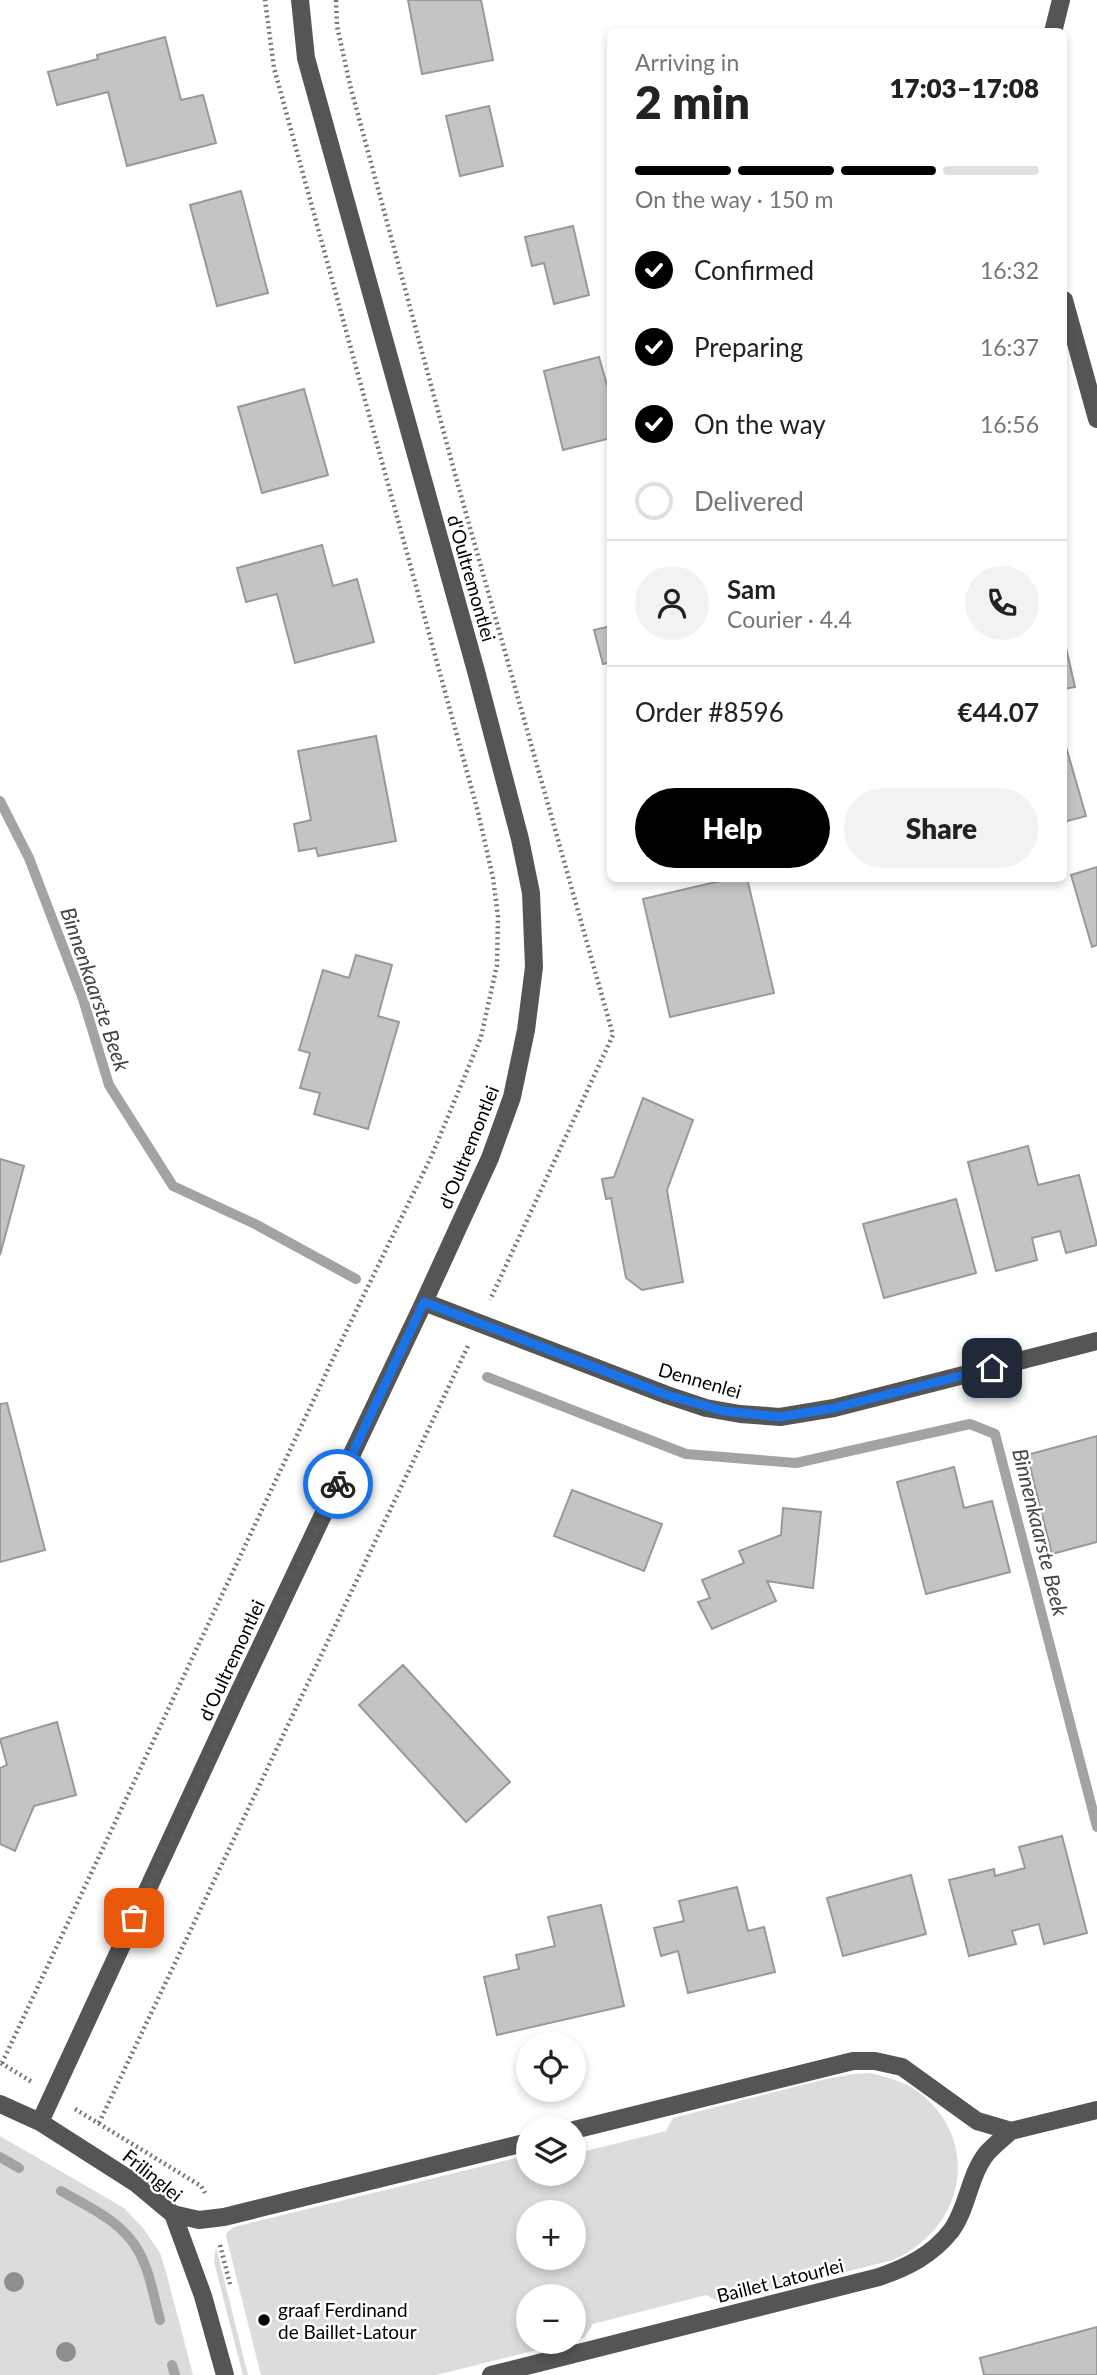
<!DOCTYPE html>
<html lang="en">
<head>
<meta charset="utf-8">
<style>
  body { margin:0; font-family:Lato,sans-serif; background:#f2f2f2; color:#222; height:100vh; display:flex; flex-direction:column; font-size:26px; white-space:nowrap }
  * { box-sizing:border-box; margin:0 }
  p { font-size:23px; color:#767676 }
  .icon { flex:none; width:38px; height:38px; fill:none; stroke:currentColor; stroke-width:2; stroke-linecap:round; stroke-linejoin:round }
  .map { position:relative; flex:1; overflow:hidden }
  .drawer { position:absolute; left:607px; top:28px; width:460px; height:854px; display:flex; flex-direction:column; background:#fff; border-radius:10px; box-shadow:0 4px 10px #0003 }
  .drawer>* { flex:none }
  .tools { position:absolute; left:516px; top:2032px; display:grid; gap:14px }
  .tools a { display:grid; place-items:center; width:70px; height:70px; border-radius:50%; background:#fff; box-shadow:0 4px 10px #0003; font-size:35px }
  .pin { position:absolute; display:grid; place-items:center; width:60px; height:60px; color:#fff; margin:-30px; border-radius:14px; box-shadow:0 4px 10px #0006 }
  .courier { position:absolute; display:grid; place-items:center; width:70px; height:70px; margin:-35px; border:5px solid #1a73e8; border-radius:50%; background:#fff; color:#222; box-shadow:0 2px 9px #0007 }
  .summary em { font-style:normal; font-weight:800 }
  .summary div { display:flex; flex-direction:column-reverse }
  .summary { display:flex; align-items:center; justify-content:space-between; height:119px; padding:0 28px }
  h1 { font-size:46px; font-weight:800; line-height:52px }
  .bar { display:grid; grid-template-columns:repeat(4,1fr); gap:10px 7px; align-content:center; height:84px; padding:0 28px }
  .bar i { height:9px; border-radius:5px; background:#e0e0e0 }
  .bar .on { background:#000 }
  .bar p { grid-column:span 4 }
  .line { display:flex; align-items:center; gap:18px; padding:0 28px; border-top:2px solid #e0e0e0 }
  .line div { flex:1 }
  .round { display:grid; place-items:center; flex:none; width:74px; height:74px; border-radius:37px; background:#f2f2f2 }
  ol { padding:0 28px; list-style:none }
  li { display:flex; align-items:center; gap:21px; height:77px }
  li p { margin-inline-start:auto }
  li .icon { padding:7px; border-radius:50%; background:#000; color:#fff; stroke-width:4 }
  li:last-child { color:#767676 }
  li i { width:38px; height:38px; border:4px solid #e0e0e0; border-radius:50% }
  .button { display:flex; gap:14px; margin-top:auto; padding:14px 28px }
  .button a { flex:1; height:80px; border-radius:42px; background:#000; color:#fff; font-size:28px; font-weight:800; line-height:80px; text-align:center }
  .button a+a { background:#f2f2f2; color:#222 }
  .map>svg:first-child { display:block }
  .green { fill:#dcdcdc; fill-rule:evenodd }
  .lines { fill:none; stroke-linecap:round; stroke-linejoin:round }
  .stream { stroke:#a3a3a3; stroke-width:10 }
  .building { fill:#c4c4c4; stroke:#999; stroke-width:2 }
  .path { stroke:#777; stroke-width:4.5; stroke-dasharray:2 3.5; stroke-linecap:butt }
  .minor { stroke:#555; stroke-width:18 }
  .tree { fill:#8f8f8f }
  .done { stroke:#595959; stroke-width:7; stroke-dasharray:0 12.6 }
  .route { stroke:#1a73e8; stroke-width:9 }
  .poi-dot { fill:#000; stroke:#fff; stroke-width:2.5 }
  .labels { text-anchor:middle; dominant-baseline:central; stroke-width:5; stroke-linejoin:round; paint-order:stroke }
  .street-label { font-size:19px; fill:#000; stroke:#fff }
  .poi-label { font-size:19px; fill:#000; stroke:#fff; text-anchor:start }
  .water-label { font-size:21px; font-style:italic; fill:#444; stroke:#fff }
</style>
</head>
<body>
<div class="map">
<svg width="1097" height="2375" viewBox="0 0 1097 2375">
  <rect width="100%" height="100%" fill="#fff"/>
  <path class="green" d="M870,2073C887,2077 906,2082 920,2093C983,2143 963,2230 893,2260L722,2303L706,2295L593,2324L584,2338L574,2340V2296H528V2342H569L436,2375H261L226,2236L227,2232L234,2227L528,2155V2174H574V2154L666,2131L673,2118L826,2079L854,2074ZM528,2212H574V2258H528Z
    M0,2136L124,2208L143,2228L160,2253L166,2272L193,2375H0Z
    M216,2247L248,2375H243L240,2364L214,2262Z"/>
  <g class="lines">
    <path class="stream" d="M0,801L29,858L83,999L109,1085L173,1186L255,1224L356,1279
      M487,1377L686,1454L796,1463L970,1424L995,1434L1097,1827
      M0,2157L19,2168
      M61,2191C89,2207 123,2222 139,2252C150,2272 154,2298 160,2320
      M172,2365L175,2375"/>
  </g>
  <path class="building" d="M408,0H481L493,60L422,74Z
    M165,37L181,100L203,95L216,143L127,166L108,92L57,105L48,72L98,59L97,55Z
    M489,106L503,166L460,176L446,116Z
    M241,191L268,293L217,306L190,205Z
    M573,226L589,295L554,304L544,263L532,266L525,237Z
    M599,357L607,385L611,384V438L563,450L544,371Z
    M304,389L328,475L262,493L238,407Z
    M322,545L333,586L357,579L374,642L295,663L277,594L246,602L237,568Z
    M611,626V662L603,664L594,630Z
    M1064,639L1075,687L1064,689Z
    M376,736L396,841L318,856L316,848L299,851L294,824L311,820L298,751Z
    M1064,740L1086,816L1064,822Z
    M1097,867V945L1092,947L1071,875Z
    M733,878H747L774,993L670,1017L643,899Z
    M356,955L392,965L378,1016L399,1022L368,1129L314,1114L320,1093L300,1088L310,1053L299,1050L323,970L349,978Z
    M643,1098L693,1120L667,1190L683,1282L642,1290L626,1278L611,1198L606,1199L602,1179L614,1177Z
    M1028,1146L1038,1185L1079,1175L1097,1245L1066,1253L1060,1231L1032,1238L1037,1260L996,1271L968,1162Z
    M0,1159L24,1166L0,1255Z
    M956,1199L976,1273L884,1298L863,1224Z
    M7,1403L45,1550L0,1562V1404Z
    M1097,1436V1542L1052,1554L1027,1455Z
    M954,1467L964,1508L992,1501L1010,1572L926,1594L897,1482Z
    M572,1490L662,1524L644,1571L554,1536Z
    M783,1508L821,1512L813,1588L767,1581L776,1601L712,1629L698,1602L710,1598L702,1580L744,1563L739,1551L781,1535Z
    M403,1665L510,1782L466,1822L359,1705Z
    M57,1722L76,1795L34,1806L15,1851L0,1844V1768L7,1765L0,1739Z
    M1062,1836L1087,1933L1044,1944L1039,1924L1012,1931L1016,1944L969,1956L949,1880L994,1869L995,1876L1025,1868L1019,1847Z
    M911,1875L926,1934L843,1956L827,1898Z
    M737,1887L748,1931L764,1927L775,1972L688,1993L678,1951L661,1956L654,1928L684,1921L679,1901Z
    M601,1905L624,2006L497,2035L484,1977L519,1969L516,1955L555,1946L548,1917Z
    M1097,2327V2375H984L980,2358Z"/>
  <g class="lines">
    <path class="path" d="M336,0L337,26L350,85L458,485L613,1035L490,1300
      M1,2063L32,2082
      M2,2063L338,1348L432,1155L481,1037L497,965L498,917L493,878L478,812L274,68L265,0
      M75,2109L201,2186L205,2193
      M99,2123L468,1346
      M220,2245L230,2284"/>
    <path class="minor" d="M1053,32L1061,0
      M1064,300L1097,419
      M424,1302L667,1395L706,1408L740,1414L780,1417L834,1408L1097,1341
      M0,2104L40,2122L137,2184L173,2214L203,2296L225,2375
      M40,2122L239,1692L424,1302L490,1158L512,1097L526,1030L534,967L531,893L520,839L476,671L306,58L300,0
      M574,2130L853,2061H875L902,2067L977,2121L1011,2131
      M173,2214L199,2220L224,2217L528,2142
      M491,2375L879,2277C908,2267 932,2255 951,2231C968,2208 969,2175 987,2153C994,2145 1003,2138 1011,2131L1097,2110"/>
  </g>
  <g class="tree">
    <circle cx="14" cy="2282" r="10"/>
    <circle cx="66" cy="2352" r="10"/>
  </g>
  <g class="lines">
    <path class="done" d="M134,1918L338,1484"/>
    <path class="route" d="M338,1484L424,1302L667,1395L723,1411L780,1417L834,1408L992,1368"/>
  </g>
  <circle class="poi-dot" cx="264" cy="2320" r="7"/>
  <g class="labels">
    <g class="street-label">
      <text transform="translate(472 578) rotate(74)">d'Oultremontlei</text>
      <text transform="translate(468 1147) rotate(-68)">d'Oultremontlei</text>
      <text transform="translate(700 1380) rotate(16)">Dennenlei</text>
      <text transform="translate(231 1660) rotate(-65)">d'Oultremontlei</text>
      <text transform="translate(153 2175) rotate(39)">Frilinglei</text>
      <text transform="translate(780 2280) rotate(-14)">Baillet Latourlei</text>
    </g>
    <g class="poi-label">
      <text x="278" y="2309">graaf Ferdinand<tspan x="278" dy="22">de Baillet-Latour</tspan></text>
    </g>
    <g class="water-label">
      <text transform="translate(96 989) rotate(71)">Binnenkaarste Beek</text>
      <text transform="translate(1041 1532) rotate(76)">Binnenkaarste Beek</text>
    </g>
  </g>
</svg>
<div class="tools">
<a><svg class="icon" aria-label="locate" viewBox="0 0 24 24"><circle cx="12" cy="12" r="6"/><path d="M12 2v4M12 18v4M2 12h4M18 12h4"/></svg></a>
<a><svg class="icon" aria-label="layers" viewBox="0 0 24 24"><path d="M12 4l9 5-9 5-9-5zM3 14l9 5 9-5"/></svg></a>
<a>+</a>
<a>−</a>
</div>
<div class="pin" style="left:134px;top:1918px;background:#ea580c"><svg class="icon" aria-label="bag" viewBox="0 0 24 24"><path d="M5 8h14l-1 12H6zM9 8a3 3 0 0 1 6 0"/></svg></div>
<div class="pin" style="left:992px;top:1368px;background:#1f2937"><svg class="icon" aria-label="home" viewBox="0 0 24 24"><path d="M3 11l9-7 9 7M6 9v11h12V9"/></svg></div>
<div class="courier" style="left:338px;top:1484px"><svg class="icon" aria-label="bike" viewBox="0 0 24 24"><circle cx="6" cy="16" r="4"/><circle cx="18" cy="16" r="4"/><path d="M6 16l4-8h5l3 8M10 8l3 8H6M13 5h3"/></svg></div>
<section class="drawer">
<div class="summary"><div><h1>2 min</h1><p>Arriving in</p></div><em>17:03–17:08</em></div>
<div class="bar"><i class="on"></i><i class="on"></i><i class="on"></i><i></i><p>On the way · 150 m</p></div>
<ol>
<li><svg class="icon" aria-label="check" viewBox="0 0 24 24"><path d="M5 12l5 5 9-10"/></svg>Confirmed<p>16:32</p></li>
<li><svg class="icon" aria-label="check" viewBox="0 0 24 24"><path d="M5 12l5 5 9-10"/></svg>Preparing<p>16:37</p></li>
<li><svg class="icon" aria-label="check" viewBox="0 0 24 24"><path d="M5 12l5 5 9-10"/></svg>On the way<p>16:56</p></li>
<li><i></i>Delivered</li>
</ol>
<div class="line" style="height:126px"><a class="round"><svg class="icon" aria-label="person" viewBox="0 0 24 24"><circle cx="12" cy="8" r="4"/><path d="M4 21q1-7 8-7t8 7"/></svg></a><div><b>Sam</b><p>Courier · 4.4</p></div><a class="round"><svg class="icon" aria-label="phone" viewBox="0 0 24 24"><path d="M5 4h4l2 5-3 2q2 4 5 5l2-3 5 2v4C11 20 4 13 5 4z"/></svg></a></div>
<div class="line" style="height:91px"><div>Order #8596</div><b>€44.07</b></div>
<div class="button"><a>Help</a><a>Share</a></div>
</section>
</div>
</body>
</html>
